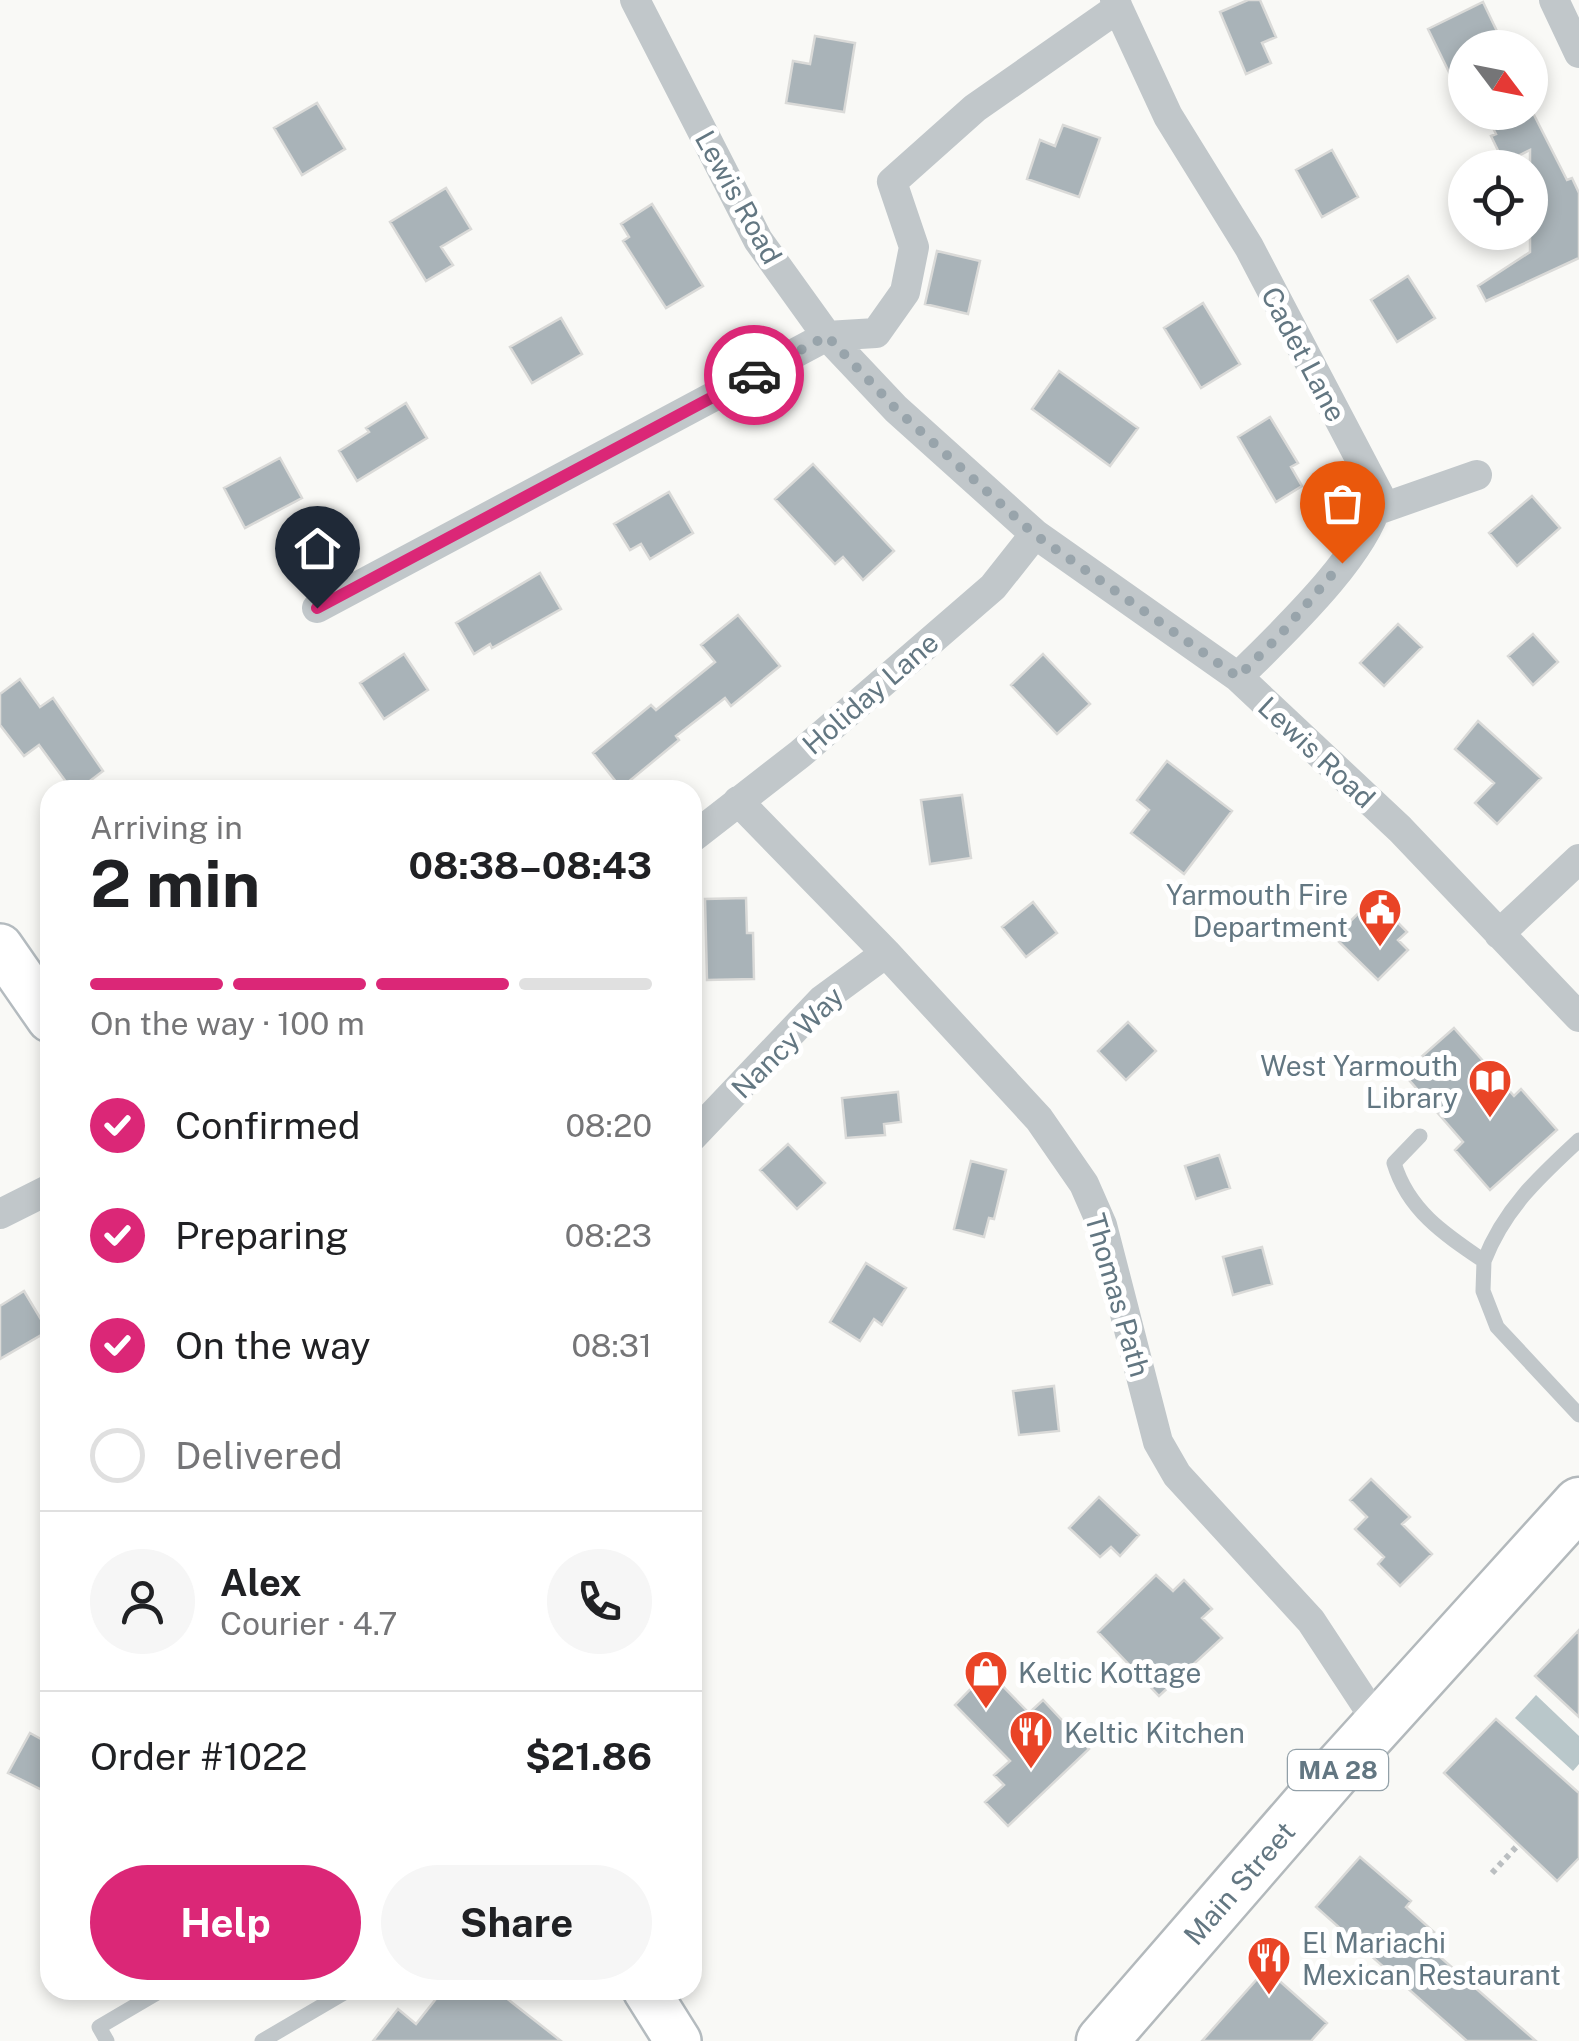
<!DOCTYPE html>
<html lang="en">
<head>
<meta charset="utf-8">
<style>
  body { margin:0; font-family:"Public Sans",sans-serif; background:#f6f6f6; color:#202124; height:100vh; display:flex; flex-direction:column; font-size:38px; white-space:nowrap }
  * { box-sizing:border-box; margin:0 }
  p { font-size:32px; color:#757577 }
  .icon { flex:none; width:55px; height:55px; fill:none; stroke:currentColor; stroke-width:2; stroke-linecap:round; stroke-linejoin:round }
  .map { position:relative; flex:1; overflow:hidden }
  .details { position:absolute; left:40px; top:780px; width:662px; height:1220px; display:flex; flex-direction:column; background:#fff; border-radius:30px; box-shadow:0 5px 15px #0003 }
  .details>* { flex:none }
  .needle { width:65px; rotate:122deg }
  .tools { position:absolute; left:1448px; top:30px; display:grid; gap:20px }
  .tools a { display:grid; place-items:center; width:100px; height:100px; border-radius:50%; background:#fff; box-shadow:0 5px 15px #0003; font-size:50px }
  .pin { position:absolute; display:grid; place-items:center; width:85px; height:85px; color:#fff; margin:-102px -42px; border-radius:50% 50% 50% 0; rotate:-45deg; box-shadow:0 0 10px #0007 }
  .pin .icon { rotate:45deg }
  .courier { position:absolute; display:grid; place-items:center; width:100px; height:100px; margin:-50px; border:8px solid #db2777; border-radius:50%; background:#fff; color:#222; box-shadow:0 2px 12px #0007 }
  .overview em { font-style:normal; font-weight:700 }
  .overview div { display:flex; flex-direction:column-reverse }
  .overview { display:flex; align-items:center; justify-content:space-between; height:170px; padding:0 50px }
  h1 { font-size:65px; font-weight:700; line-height:75px }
  .bar { display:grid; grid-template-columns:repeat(4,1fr); gap:15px 10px; align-content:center; height:120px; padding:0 50px }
  .bar i { height:12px; border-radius:8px; background:#e0e0e0 }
  .bar .current { background:#db2777 }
  .bar p { grid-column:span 4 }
  .line { display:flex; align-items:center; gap:25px; padding:0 50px; border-top:2px solid #e0e0e0 }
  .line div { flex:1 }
  .round { display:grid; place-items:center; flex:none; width:105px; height:105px; border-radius:52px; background:#f6f6f6 }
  ol { padding:0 50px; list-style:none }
  li { display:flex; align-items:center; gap:30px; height:110px }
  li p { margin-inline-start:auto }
  li .icon { padding:10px; border-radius:50%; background:#db2777; color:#fff; stroke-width:4 }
  li:last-child { color:#757577 }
  li i { width:55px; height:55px; border:5px solid #e0e0e0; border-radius:50% }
  .cta { display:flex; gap:20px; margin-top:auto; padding:20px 50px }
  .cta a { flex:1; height:115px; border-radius:60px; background:#db2777; color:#fff; font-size:40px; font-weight:700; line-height:115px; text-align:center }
  .cta a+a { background:#f6f6f6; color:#202124 }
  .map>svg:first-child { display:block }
  .water { fill:#b9c7ca }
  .building { fill:#a9b3b8; stroke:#dadad8; stroke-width:2.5 }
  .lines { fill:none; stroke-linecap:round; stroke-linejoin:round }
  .secondary-casing { stroke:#b4bbbf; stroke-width:50 }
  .primary-casing { stroke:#b3b9bc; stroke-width:55 }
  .path { stroke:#bbbfc1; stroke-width:6; stroke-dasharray:5 5; stroke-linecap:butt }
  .lane { stroke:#c1c7ca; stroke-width:15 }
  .street { stroke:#c1c7ca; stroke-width:30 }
  .secondary { stroke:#fff; stroke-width:45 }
  .primary { stroke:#fff; stroke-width:50 }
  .done { stroke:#98a4ab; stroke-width:10; stroke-dasharray:0 18 }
  .route { stroke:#db2777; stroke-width:12 }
  .labels { text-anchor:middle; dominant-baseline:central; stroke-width:10; stroke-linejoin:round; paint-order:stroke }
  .shield { fill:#fff; stroke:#92a0a8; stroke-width:2.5 }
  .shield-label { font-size:25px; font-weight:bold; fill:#637782 }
  .street-label { font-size:28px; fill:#637782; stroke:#fff }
  .poi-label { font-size:28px; fill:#637782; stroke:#fff; text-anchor:start }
</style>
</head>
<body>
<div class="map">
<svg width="1579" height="2041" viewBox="0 0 1579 2041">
  <rect width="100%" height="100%" fill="#f9f9f6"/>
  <path class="water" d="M1536,1695L1579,1736V1764L1573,1771L1515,1718Z"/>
  <path class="building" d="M1248,0H1260L1276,37L1262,43L1271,63L1246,74L1220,12Z
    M1483,2L1505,48H1465V105L1428,29Z
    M815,36L855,43L844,112L786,103L793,61L810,64Z
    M317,103L345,149L302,175L274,128Z
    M1530,107L1567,180L1572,178L1579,193V258L1486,301L1478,286L1530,252V150L1504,163L1491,136L1496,134L1485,112H1530Z
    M1063,125L1100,138L1079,197L1027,179L1040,140L1055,146Z
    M1332,150L1358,197L1322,217L1296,170Z
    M446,188L471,229L441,247L453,265L426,281L390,222Z
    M652,204L703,286L666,308L623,241L629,237L621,224Z
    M937,251L980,261L968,314L925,304Z
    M1408,276L1435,318L1397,342L1371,300Z
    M1203,303L1240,364L1201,388L1164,328Z
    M561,318L582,354L532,383L510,347Z
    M1059,371L1138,428L1110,466L1032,409Z
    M406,403L427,438L357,481L339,451L369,432L366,428Z
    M1270,417L1298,463L1291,467L1302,486L1276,502L1238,437Z
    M280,458L302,498L245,528L224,488Z
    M813,464L894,551L863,580L843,557L835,564L775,499Z
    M669,492L693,533L650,559L641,544L630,550L614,524Z
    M1532,496L1560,528L1517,566L1489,533Z
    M540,573L561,609L492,648L490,644L474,654L456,623Z
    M738,615L780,666L731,706L725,698L676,736L679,740L621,788L593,753L651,705L656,710L715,662L701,645Z
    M1398,624L1422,647L1384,686L1360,663Z
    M1533,634L1558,662L1533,685L1508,656Z
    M404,654L428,690L384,719L360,683Z
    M1043,654L1090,704L1057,734L1011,685Z
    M20,679L40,707L53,698L103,771L78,790H72L39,745L24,756L0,725V694Z
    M1478,721L1541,778L1497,824L1475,803L1494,783L1455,749Z
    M1167,761L1232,811L1184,874L1131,833L1149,810L1137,800Z
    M962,795L971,858L930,864L921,800Z
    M746,898L747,933H753L754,979L707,980L705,899Z
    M1374,898L1407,932L1398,940L1408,950L1378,980L1334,937Z
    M1033,902L1057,933L1026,957L1002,927Z
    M1128,1022L1156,1051L1126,1080L1098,1051Z
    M1454,1028L1514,1096L1521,1089L1557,1130L1490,1190L1455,1150L1463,1142L1403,1073Z
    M898,1092L901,1122L884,1124L885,1135L846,1138L842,1098Z
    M788,1144L825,1183L797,1209L760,1170Z
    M1219,1155L1230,1188L1196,1199L1185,1166Z
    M971,1161L1006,1170L994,1219L989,1218L984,1237L954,1229Z
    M1262,1247L1272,1284L1233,1295L1223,1257Z
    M866,1263L906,1288L882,1325L874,1319L860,1341L830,1322Z
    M24,1291L48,1331L0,1359V1306Z
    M1054,1386L1059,1431L1019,1435L1013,1391Z
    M1371,1479L1410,1517L1402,1524L1432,1554L1400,1586L1378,1564L1384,1557L1355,1529L1367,1517L1350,1500Z
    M1099,1497L1139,1535L1120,1556L1111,1547L1100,1557L1069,1528Z
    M1156,1575L1173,1591L1184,1580L1212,1609L1202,1618L1222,1638L1159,1696L1098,1632Z
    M1579,1630V1717L1535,1676Z
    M988,1671L1029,1713L1043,1700L1089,1749L1008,1826L985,1802L1004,1785L994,1775L1010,1761L955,1705Z
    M1496,1719L1579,1793V1858L1557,1881L1444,1773Z
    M30,1733L50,1744V1794L8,1773Z
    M1360,1857L1411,1901L1406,1907L1434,1932L1424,1943L1536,2041H1467L1316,1907Z
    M1266,1969L1327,2023L1311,2041H1202Z
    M443,1990H496L561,2041H373L398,2009L416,2024Z"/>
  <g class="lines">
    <defs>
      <path id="secondary" d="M0,947L50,1019
        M646,1990L678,2041"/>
      <path id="primary" d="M1102,2041L1338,1769L1579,1503"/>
    </defs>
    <use href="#secondary" class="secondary-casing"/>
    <use href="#primary" class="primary-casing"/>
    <path class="path" d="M1492,1873L1519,1844"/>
    <path class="lane" d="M1420,1136L1394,1163C1408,1210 1444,1234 1484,1261C1504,1209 1539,1177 1579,1140
      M1484,1261L1483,1291L1497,1327L1579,1415
      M107,2041L99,2027L162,1990
      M262,2041L349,1990"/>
    <path class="street" d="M635,0L758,240L827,336L896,409L1035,534L1238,677L1400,829L1579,1017
      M1554,0L1579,53
      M1118,8L1168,116L1249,247L1379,495C1371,551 1279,636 1238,677
      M1377,510L1477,475
      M317,608L827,336L876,333L905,292L914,247L892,182L975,108L1118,8L1115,0
      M738,801L886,953L1039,1119L1084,1184L1102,1225L1158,1442L1177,1475L1311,1621L1380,1726
      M692,838L800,754L993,587L1035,534
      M1499,934L1579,859
      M692,1137L822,1000L886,953
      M0,1214L50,1189"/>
    <use href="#secondary" class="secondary"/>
    <use href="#primary" class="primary"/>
  </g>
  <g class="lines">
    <path class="done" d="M754,375L827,336L896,409L1034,534L1238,677L1281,634L1342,563"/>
    <path class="route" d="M317,608L754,375"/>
  </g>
  <defs>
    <symbol id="civic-pin" viewBox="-11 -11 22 30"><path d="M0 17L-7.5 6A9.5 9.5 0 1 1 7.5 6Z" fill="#e94426" stroke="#fff"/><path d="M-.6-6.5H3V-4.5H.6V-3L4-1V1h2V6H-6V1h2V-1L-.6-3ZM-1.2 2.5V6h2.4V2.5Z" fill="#fff"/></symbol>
    <symbol id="library-pin" viewBox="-11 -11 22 30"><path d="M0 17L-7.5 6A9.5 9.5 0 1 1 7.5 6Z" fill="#e94426" stroke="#fff"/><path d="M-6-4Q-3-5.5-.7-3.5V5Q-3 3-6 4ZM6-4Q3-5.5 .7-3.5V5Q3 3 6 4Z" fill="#fff"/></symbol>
    <symbol id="shop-pin" viewBox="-11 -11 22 30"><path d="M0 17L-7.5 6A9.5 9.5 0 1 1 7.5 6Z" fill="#e94426" stroke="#fff"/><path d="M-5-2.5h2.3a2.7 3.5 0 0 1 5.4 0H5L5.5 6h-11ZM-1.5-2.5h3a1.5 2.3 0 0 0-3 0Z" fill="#fff"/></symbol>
    <symbol id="restaurant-pin" viewBox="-11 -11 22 30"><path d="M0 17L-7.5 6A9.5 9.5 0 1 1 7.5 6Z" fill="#e94426" stroke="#fff"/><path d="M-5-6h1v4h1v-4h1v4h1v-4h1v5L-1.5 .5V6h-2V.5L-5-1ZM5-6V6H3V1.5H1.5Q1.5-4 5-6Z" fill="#fff"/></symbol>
  </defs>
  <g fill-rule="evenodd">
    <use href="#civic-pin" x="1355" y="885" width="50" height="68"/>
    <use href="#library-pin" x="1465" y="1056" width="50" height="68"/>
    <use href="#shop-pin" x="961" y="1647" width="50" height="68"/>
    <use href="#restaurant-pin" x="1006" y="1707" width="50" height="68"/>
    <use href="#restaurant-pin" x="1244" y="1933" width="50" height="68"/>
  </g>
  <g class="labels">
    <rect class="shield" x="1288" y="1750" width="100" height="40" rx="8"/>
    <g class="shield-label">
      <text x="1338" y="1770">MA 28</text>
    </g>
    <g class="street-label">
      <text transform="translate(739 197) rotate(61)">Lewis Road</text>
      <text transform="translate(1304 354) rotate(62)">Cadet Lane</text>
      <text transform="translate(870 693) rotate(-41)">Holiday Lane</text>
      <text transform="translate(1317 752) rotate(43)">Lewis Road</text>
      <text transform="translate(787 1042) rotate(-45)">Nancy Way</text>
      <text transform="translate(1118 1295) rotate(74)">Thomas Path</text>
      <text transform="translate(1239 1883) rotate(-49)">Main Street</text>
    </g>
    <g class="poi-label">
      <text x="1348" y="894" text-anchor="end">Yarmouth Fire<tspan x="1348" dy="32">Department</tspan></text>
      <text x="1458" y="1065" text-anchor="end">West Yarmouth<tspan x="1458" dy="32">Library</tspan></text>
      <text x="1018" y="1672">Keltic Kottage</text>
      <text x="1064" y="1732">Keltic Kitchen</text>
      <text x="1302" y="1942">El Mariachi<tspan x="1302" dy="32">Mexican Restaurant</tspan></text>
    </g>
  </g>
</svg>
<div class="tools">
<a><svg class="needle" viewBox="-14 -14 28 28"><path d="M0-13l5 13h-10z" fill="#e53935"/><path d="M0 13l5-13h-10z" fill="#757577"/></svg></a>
<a><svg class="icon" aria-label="locate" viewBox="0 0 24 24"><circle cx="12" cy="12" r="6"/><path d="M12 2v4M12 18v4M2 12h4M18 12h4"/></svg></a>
</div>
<div class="pin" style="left:1342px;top:563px;background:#ea580c"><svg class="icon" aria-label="bag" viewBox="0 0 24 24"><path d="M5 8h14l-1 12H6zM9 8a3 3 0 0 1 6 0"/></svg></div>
<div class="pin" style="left:317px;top:608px;background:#1f2937"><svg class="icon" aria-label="home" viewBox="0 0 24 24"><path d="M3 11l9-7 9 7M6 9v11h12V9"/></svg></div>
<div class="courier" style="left:754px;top:375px"><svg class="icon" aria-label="car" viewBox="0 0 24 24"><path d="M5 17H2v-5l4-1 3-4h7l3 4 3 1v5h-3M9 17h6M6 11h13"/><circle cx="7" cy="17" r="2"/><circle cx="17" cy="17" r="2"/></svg></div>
<section class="details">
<div class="overview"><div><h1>2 min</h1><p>Arriving in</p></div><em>08:38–08:43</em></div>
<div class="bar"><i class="current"></i><i class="current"></i><i class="current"></i><i></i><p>On the way · 100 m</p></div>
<ol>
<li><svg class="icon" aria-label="check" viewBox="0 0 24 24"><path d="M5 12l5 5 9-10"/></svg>Confirmed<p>08:20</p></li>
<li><svg class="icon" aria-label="check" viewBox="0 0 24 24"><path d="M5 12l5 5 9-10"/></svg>Preparing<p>08:23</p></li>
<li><svg class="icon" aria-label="check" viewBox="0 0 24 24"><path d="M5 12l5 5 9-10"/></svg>On the way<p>08:31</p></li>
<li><i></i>Delivered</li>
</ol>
<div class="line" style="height:180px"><a class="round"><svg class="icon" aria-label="person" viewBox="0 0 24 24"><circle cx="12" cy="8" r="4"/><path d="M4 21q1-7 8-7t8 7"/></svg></a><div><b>Alex</b><p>Courier · 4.7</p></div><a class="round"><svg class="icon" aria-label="phone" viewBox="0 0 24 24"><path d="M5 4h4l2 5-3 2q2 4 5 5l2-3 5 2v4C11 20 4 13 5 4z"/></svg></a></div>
<div class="line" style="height:130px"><div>Order #1022</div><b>$21.86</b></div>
<div class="cta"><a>Help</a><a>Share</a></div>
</section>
</div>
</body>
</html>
